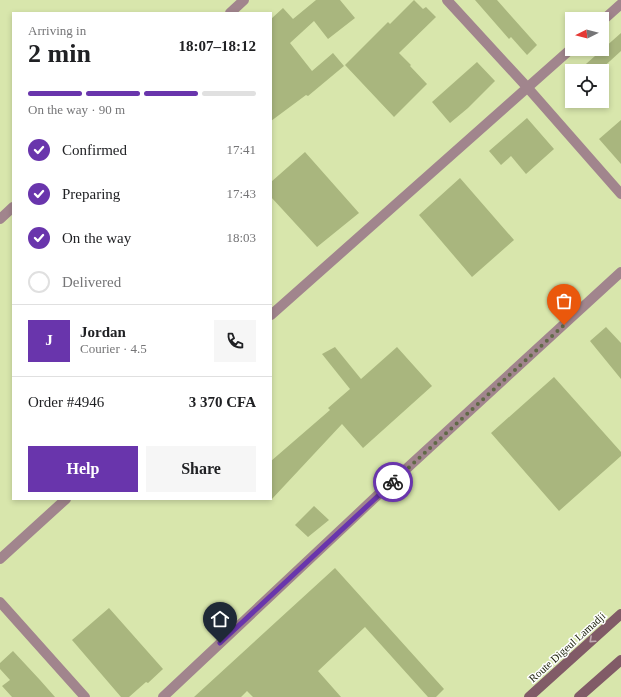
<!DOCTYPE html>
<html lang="en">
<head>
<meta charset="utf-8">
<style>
  body { margin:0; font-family:"Times New Roman",serif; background:#f6f6f6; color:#202124; height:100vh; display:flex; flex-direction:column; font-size:15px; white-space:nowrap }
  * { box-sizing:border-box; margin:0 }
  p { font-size:13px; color:#757577 }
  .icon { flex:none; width:22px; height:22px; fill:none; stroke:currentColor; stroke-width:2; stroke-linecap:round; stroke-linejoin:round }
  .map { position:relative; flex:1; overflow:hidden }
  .side { position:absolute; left:12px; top:12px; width:260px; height:488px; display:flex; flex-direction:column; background:#fff; border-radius:0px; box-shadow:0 2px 6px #0003 }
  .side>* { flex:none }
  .needle { width:26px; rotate:264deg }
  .controls { position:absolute; left:565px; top:12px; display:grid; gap:8px }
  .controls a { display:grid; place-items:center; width:44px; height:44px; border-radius:0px; background:#fff; box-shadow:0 2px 6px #0003; font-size:20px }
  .pin { position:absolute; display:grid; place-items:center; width:34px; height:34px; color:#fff; margin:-41px -17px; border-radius:50% 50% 50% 0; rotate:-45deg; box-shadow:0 0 4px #0007 }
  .pin .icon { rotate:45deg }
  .courier { position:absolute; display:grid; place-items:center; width:40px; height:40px; margin:-20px; border:3px solid #6935ac; border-radius:50%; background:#fff; color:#222; box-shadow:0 1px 5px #0007 }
  .head em { font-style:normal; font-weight:700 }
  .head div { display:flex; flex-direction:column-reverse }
  .head { display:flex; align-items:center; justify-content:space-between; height:68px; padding:0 16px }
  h1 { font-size:26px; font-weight:700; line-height:30px }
  .bar { display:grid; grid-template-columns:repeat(4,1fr); gap:6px 4px; align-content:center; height:48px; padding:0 16px }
  .bar i { height:5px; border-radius:3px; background:#e0e0e0 }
  .bar .selected { background:#6935ac }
  .bar p { grid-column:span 4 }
  .line { display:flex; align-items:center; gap:10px; padding:0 16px; border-top:1px solid #e0e0e0 }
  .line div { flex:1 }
  .round { display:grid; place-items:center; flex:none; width:42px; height:42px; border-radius:0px; background:#f6f6f6 }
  ol { padding:0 16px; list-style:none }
  li { display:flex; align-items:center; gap:12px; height:44px }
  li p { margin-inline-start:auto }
  li .icon { padding:4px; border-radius:50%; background:#6935ac; color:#fff; stroke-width:4 }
  li:last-child { color:#757577 }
  li i { width:22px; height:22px; border:2px solid #e0e0e0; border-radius:50% }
  .primary-button { display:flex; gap:8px; margin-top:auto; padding:8px 16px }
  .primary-button a { flex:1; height:46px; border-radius:0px; background:#6935ac; color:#fff; font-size:16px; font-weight:700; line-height:46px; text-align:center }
  .primary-button a+a { background:#f6f6f6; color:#202124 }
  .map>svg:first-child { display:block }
  .building { fill:#a9b67e }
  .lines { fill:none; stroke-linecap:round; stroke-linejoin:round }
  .minor { stroke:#a1858d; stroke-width:10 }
  .secondary { stroke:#815b67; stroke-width:10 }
  .oneway { stroke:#c0adb3 }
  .done { stroke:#616947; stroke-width:4; stroke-dasharray:0 7.2 }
  .route { stroke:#6935ac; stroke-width:5 }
  .labels { text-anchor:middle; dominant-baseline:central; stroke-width:3; stroke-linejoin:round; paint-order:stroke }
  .street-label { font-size:11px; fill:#212610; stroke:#fff }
</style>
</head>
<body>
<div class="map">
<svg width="621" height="697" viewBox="0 0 621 697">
  <rect width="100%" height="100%" fill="#d8e6ac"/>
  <path class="building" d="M316,0H340L355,18L328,39L314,21L290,43L312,71L333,53L344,66L308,96L306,95L271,121V19L283,8L293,19Z
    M414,0L423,9L426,7L436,17L399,53L411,65L410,66L427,84L394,117L345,65L388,22L390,24Z
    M475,0H497L537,45L527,55L511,37L509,39Z
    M621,33V51L599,71H578Z
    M477,62L495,81L468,108L450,123L432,102Z
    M527,118L554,149L526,174L511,156L501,165L489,151Z
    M621,120V164L599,139Z
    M305,152L359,213L317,247L271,197V182Z
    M460,178L514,240L472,277L419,215Z
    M606,327L621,343V379L590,341Z
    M335,347L361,379L397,347L432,386L363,448L342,424L271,500V461L330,410L328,408L350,389L322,354Z
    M554,377L621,452V456L559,511L491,433Z
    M314,506L329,520L308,537L295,525Z
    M335,568L444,689L436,697H428L365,627L318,671L341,697H253L247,691L241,697H194Z
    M109,608L163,669L148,683L146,682L129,697H121L72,640Z
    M13,651L40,680L55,697H12L2,686L10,680L0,669V663Z"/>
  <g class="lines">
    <path class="minor" d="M447,0L527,87L621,194
      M230,13L244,0
      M602,21L621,4
      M0,219L13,207
      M271,315L572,48
      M0,559L66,499
      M0,602L85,697
      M163,697L381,492L621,272"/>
    <path class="secondary" d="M529,697L621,614
      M579,697L621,660"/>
  </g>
  <defs><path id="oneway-chevron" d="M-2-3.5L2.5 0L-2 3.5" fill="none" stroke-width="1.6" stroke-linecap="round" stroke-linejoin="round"/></defs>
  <use class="oneway" href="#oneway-chevron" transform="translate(592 640) rotate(138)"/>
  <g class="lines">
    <path class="done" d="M393,482L564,325"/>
    <path class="route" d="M220,643L393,482"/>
  </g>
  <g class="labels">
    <g class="street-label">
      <text transform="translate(567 647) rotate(-42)">Route Digeul Lamadji</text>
    </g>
  </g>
</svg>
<div class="controls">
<a><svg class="needle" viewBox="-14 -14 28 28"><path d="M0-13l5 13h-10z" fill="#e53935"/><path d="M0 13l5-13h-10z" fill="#757577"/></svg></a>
<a><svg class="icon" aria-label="locate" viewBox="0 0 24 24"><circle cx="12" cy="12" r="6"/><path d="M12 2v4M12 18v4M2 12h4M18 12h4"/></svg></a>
</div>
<div class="pin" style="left:564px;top:325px;background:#ea580c"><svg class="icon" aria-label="bag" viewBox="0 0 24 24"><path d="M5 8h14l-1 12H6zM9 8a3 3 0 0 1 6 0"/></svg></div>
<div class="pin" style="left:220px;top:643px;background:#1f2937"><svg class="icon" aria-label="home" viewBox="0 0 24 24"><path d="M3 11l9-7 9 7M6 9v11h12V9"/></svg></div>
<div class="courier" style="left:393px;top:482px"><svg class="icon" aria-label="bike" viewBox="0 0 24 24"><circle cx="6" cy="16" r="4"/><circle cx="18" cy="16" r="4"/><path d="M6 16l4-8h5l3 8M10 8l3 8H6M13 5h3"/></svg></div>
<section class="side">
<div class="head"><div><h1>2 min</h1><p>Arriving in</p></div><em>18:07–18:12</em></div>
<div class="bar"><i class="selected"></i><i class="selected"></i><i class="selected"></i><i></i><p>On the way · 90 m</p></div>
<ol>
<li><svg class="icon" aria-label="check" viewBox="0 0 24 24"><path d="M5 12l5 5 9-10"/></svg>Confirmed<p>17:41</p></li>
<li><svg class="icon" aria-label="check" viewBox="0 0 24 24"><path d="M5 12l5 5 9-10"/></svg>Preparing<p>17:43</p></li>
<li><svg class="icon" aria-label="check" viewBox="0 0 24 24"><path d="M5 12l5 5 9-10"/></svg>On the way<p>18:03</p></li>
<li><i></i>Delivered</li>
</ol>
<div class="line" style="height:72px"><b class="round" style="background:#6935ac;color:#fff">J</b><div><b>Jordan</b><p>Courier · 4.5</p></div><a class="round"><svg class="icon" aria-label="phone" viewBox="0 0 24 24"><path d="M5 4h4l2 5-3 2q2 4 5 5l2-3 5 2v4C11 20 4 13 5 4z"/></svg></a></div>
<div class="line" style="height:52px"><div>Order #4946</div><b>3 370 CFA</b></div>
<div class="primary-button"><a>Help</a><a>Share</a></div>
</section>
</div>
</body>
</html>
